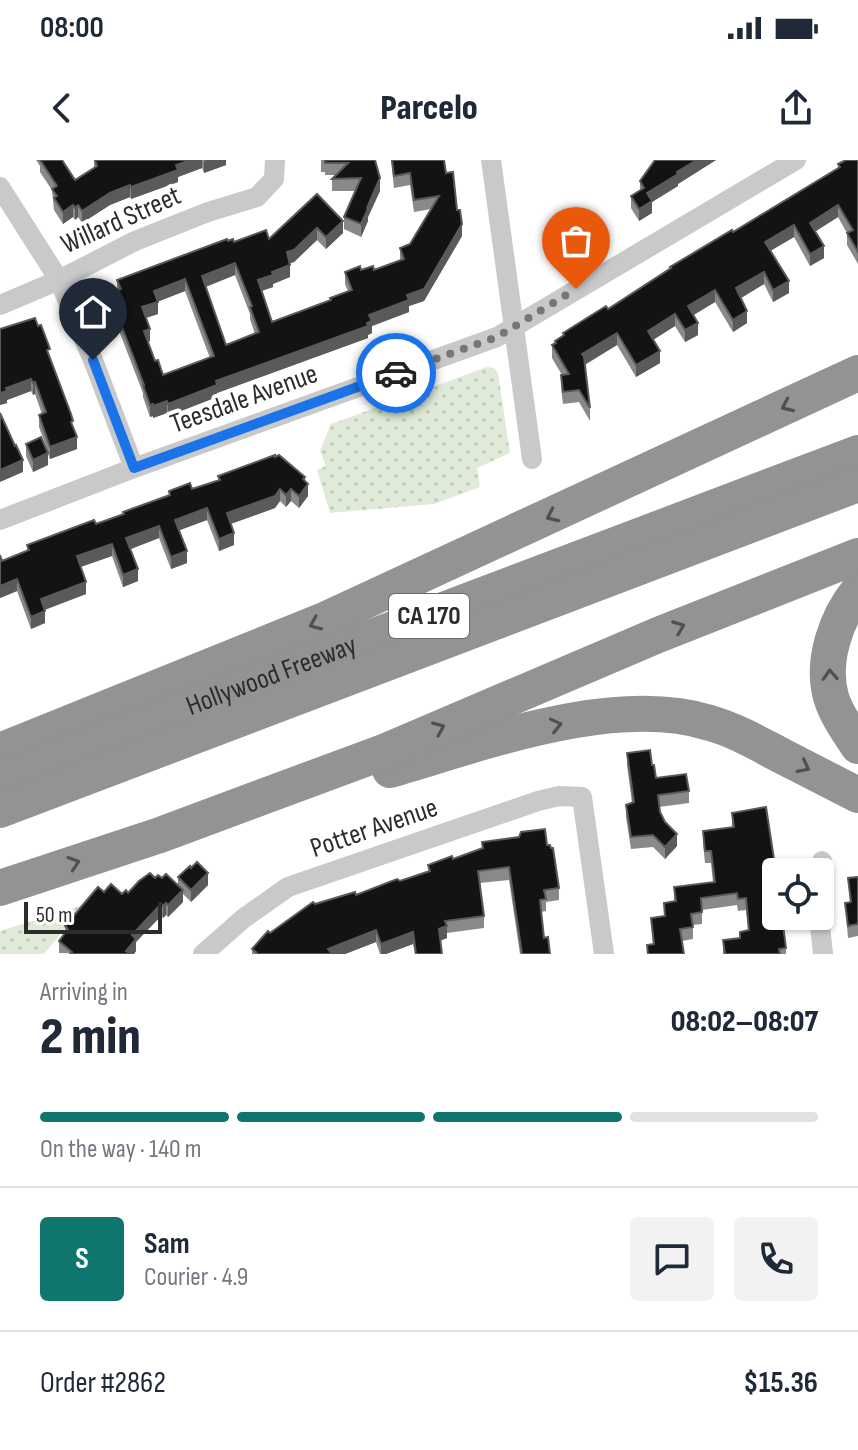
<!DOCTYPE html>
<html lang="en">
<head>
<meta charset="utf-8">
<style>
  body { margin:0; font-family:"Sofia Sans Condensed",sans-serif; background:#f2f2f3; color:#1f2937; height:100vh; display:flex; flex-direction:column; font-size:30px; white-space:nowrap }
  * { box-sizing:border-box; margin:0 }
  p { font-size:26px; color:#747a83 }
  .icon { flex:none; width:44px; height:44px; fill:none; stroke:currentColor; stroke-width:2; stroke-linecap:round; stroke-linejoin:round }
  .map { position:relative; height:794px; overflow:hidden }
  .drawer { display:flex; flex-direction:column; background:#fff; flex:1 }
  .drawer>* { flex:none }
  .fabs { position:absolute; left:762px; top:698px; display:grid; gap:16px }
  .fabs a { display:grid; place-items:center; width:72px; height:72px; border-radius:8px; background:#fff; box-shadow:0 2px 6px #0004; font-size:40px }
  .scale { position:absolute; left:24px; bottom:20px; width:138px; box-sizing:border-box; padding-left:8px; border:4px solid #2c2c2c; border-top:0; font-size:22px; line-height:28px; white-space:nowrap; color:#2c2c2c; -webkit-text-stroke:6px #fff; paint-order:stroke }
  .pin { position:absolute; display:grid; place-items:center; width:68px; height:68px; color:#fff; margin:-82px -34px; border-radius:50% 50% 50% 0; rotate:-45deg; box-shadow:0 0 8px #0007 }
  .pin .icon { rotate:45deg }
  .courier { position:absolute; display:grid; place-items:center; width:80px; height:80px; margin:-40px; border:6px solid #1a73e8; border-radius:50%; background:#fff; color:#222; box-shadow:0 2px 10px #0007 }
  .summary em { font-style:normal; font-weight:800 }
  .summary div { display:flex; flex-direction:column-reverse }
  .summary { display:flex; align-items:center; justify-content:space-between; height:136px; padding:0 40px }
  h1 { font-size:52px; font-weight:800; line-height:60px }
  .bar { display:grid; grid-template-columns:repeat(4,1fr); gap:12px 8px; align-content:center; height:96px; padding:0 40px }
  .bar i { height:10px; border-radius:6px; background:#e0e1e3 }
  .bar .active { background:#0f766e }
  .bar p { grid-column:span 4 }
  .line { display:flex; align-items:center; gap:20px; padding:0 40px; border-top:2px solid #e0e1e3 }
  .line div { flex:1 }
  .round { display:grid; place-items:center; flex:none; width:84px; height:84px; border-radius:8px; background:#f2f2f3 }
  .status { display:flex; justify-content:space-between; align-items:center; height:56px; padding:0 40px; background:#fff; direction:ltr }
  .status svg { height:22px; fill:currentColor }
  header { display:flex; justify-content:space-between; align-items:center; height:104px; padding:0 40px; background:#fff; font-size:36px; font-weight:800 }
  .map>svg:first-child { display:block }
  .grass { fill:url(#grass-dots) }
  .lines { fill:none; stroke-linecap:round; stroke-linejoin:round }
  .minor { stroke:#c9c9c9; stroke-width:20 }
  .motorway { stroke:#939393; stroke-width:36 }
  .wall { fill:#898989; fill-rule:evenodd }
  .shaded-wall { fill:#5a5a5a }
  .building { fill:#131313; stroke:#5a5a5a; stroke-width:2; fill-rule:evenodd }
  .oneway { stroke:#505050 }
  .done { stroke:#767676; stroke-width:8; stroke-dasharray:0 14.4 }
  .route { stroke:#1a73e8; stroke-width:10 }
  .labels { text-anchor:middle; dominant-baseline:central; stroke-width:8; stroke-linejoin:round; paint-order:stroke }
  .shield { fill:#fff; stroke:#6b6b6b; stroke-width:2 }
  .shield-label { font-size:26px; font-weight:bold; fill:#2c2c2c }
  .street-label { font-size:28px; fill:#2c2c2c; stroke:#fff }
</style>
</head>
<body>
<div class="status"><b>08:00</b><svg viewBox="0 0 49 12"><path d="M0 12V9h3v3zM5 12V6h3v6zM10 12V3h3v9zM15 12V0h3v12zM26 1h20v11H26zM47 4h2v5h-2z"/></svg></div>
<header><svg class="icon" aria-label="back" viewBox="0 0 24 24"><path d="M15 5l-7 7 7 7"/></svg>Parcelo<svg class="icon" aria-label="share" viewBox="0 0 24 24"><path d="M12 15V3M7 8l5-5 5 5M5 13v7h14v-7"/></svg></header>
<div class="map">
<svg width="858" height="794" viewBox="0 0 858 794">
  <defs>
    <pattern id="grass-dots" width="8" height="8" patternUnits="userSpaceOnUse" patternTransform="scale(2)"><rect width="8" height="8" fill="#dfebd8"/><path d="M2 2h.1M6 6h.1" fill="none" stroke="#c0caba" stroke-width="1.8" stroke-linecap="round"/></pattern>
  </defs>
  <rect width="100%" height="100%" fill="#fff"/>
  <path class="grass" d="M487,207L494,208L498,213L510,293L477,308L480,327L434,344L330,353L317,310L326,306L320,291L331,264Z
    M84,745L44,794H0V771Z"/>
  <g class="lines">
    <path class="minor" d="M491,0L532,299
      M0,27L59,120L93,200L134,308
      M0,145L59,120L135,81L208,52L257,37L274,19L275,0
      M0,360L134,308L497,177L796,0
      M820,720L822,701
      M819,756L823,794
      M203,794L244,758L288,727L538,641L559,636L582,637L604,794"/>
    <g class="motorway">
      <path d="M858,431C836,458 821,501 831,537C836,554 848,571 858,586"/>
      <path d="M0,591L322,461L858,213"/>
      <path d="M390,610C483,583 615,533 710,563C735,570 759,584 782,596C807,609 833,622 858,635"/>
      <path id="s1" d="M0,618L858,293"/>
      <path d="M0,650L858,324"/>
      <path d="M0,728L157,676L386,591L658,475L858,396"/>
    </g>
  </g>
  <path class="wall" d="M36,0H62L75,20L94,8V0H226V5L204,13L202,8L178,17V22L131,39L130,37L110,45L82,63L78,57L75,60L73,57L63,64L54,50L52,30L40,12V6Z
    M321,0H375L380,31L368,57V61L361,77L344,69V57L356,31H332V19L336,15H325V12H321Z
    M391,0H444L446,13L457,50L462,76L424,141L409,146V152L372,166V173L368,175V178L217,233V237L168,256L167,253L153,258V256L150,257L143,237V233L109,145V133L117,130V120L228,81L234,82L269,79L317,34L343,73L326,89L317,80L294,102L290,103V117L273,124V127L262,131L272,162L330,140V138L348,131L345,124V112L374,110L400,100V88L410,84L431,49L414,52L410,25L394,28ZM235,115L250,154V159L255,174L226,185L206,127ZM185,131L210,198L163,215L155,201L148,182L150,181L146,158L158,154L157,142Z
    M655,0H716L678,24V26L652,42V53L639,61L631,48V36L640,31V21Z
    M858,0V104L847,85V73L838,57L815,71L824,98L810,106L794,77L770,91L789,133L773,142L764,124L741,138L747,163L733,172L715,142L694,155L698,175L685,182L675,166L653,180L660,203L636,217L617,185L585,205L590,248V261L579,242L563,244L561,227V215H562L552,198V185L555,184V181L563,176V173L608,149L670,109V107L733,72L838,8V4Z
    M50,198L73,268L77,289L50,299L48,294V305L33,312L26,296V284L47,289L39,267V255L42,254L35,234L33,235L31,231L7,240V243L0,245Z
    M275,297L305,321L308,336L299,348L291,341L286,347L280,341L275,348L231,364L234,385L219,391L207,360L179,370L187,403L171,409L159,378L130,389L138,421L123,427L112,396L81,407L86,434L45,450V463L31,469L17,431L0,438V395L2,401L27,391V385L123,355V352L169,335V331L192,329L218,320V316Z
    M627,593L652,605L656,618L689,631V643L659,647L660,652L677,686L665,699L653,687L631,689L626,657V645L632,643L627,605Z
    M732,653L776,756L786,788V794H723V780L740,778L748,770L746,750L738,751L737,745L702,750V764L693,765V779L682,781L684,794H647V785L653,784L651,758L664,756V743L674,741V727L713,722L711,703H705L703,683V671L732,667Z
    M482,682L547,685L559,728V740L546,742V751L541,752L544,778L550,794H520L509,720L480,723L484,756V768L447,773V778L440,781L442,794H415L413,784L386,794H380L376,782L345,794H252V789L270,773L315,744L356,735L428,711V705L453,699L482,688Z
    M178,717L208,725L191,742L183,734V742L168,757L166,755L163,758L161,756L136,782V791L134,794L59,793V781L65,773V766L104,732L122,734L128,733L155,718H162L178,726Z
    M858,717V776L848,778L845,743H850L848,718Z"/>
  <path class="shaded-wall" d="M191,0H202V8L178,17V22L131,39V27L176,5Z
    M207,0H226V5L204,13V1Z
    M697,0H716L678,24V26L652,42V53L639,61V49L647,33L677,12Z
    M380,18V31L368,57V61L361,77V64L367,48Z
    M130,25V37L110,45L82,63V51L110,33Z
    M73,45V57L63,64V52Z
    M78,45V57L75,60V48Z
    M838,45V57L810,75V63Z
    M343,61V73L326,89V77Z
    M462,64V76L424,141L409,146V152L372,166V173L368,175V178L217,233V237L168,256V244L216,221L369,155L407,135Z
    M794,65V77L765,94V82Z
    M317,68V80L294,102L287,104V92Z
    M824,86V98L810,106V94Z
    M235,103V115L202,128V116Z
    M290,105V117L273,124V127L258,132V120L272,112Z
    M764,112V124L736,141V128Z
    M185,119V131L154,143V131Z
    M789,121V133L773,142V130Z
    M715,130V142L688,158V146Z
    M158,142V154L142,159V147Z
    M747,151V163L733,172V160Z
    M675,154V166L648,183V171Z
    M698,163V175L685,182V170Z
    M150,169V181L144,183V171Z
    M617,173V185L582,206V194Z
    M660,191V203L636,217V205Z
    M31,219V231L7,240V243L0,245V233L6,228Z
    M35,222V234L33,235V223Z
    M167,241V253L153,258V246Z
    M153,244V256L150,257V245Z
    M77,277V289L50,299V287Z
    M48,293V305L33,312V300Z
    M23,300V312L0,322V310Z
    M305,317V329L308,324V336L299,348V336L303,319Z
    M280,329V341L275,348L227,365V353Z
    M291,329V341L286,347V335Z
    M207,348V360L175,372V360Z
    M159,366V378L126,391V378Z
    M234,373V385L219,391V379Z
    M112,384V396L77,408V396Z
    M187,391V403L171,409V397Z
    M138,409V421L123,427V415Z
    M17,419V431L0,438V426Z
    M86,422V434L41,451V439Z
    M45,451V463L31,469V457Z
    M677,674V686L665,699V687Z
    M208,713V725L191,742V730Z
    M183,730V742L168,757V745Z
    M166,743V755L163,758V746Z
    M161,744V756L136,782V791L134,794H126L132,775Z
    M447,766V778L439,781V769Z
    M376,770V782L345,794H328V789Z
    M413,772V784L386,794H381V784Z"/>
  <path class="building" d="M40,0H62L75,20L97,6L95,0H191L176,5L178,10L131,27L130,25L110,33L82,51L78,45L75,48L73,45L63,52L54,38L57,36L52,29L57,26Z
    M325,0H375L380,18L367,48L368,49L361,64L344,57L361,18L332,19L348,3H325Z
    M392,0H444L446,13L453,12L457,50H460L462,64L424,129L407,135L409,140L369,155L372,161L367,163L368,166L216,221L217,225L168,244L167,241L153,246V244L150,245L143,225H144L109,133L121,129L117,120L227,79L228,81L233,79L234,82L266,70L269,79L317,34L343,61L326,77L317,68L294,90L287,92L290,105L272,112L273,115L258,120L272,162L331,140L330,138L352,130L345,112L360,106L361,110L373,106L374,110L404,99L400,88L410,84L439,36L414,40L410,13L394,16ZM235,103L252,146L250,147L259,172L226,185L202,116ZM185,119L214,196L163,215L158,200L155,201L144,171L150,169L142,147L158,142L154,131Z
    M655,0H697L677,12L678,14L647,33L652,41L639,49L631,36L644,28L640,21Z
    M846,0H858V92L847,73L853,70L838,45L810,63L824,86L810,94L794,65L765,82L789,121L773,130L764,112L736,128L747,151L733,160L715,130L688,146L698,163L685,170L675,154L648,171L660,191L636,205L617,173L582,194L584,197L590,248L579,230L563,232L561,215L569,214L552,185L556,183L555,181L564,175L563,173L606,146L608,149L671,108L670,107L732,70L733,72L840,7L838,4Z
    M35,158L38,166L41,165L50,189L47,190L71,254L73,261L71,262L77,277L50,287L39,255L46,252L35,222L33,223L31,219L6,228L7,231L0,233V169Z
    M0,253L15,286L16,285L23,300L0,310Z
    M41,277L48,293L33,300L26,284Z
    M275,295V297L279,295L305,317L303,319L308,324L299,336L291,329L286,335L280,329L275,336L227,353L234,373L219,379L207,348L175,360L187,391L171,397L159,366L126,378L138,409L123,415L112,384L77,396L86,422L41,439L45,451L31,457L17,419L0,426V395L2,401L29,390L27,385L94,360L96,364L124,354L123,352L170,335L169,331L190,323L192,329L220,320L218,316Z
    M650,590L652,605H654L656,618L686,614L689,631L658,635L660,652L665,662L677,674L665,687L653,675L631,677L626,645L634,642L627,593Z
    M766,647L776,712V756H778L779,766L783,765L786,788L779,789L780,794H725L723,780L740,778V772L749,770L746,738L738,739L737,733L701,738L702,752L691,754L693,767L680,769L684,794H648L647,785L654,784L651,758L665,756L664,743L676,741L674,727L715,722L711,691H705L703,671L734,667L732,653Z
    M545,669L547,685H550L551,688H553L559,728L544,730L546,739L540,740L544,778L548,777L550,794H522L509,707L478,711L484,756L445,761L447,766L439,769L442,794H416L413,772L381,784L376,770L328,789L332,794H258L252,789L268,771L270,773L313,742L315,744L355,732L356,735L397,719L400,721L430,711L428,705L452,696L453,699L483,688L482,682L519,677L521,672Z
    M197,702L208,713L191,730L178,717L190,706L191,708Z
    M150,713L155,718L158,715L162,718L166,714L183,730L168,745L166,743L163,746L161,744L132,775L136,779L126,791L130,794H70L72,792L59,781L68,769L65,766L98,727L104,732L111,724L122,734L126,730L128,733L139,721Z
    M858,717V764L848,766L845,743L851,742L848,718Z"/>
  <defs><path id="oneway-chevron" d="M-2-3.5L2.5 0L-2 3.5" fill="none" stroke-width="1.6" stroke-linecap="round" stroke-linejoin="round" transform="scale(2)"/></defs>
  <g class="oneway">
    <use href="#oneway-chevron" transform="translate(787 246) rotate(155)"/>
    <use href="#oneway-chevron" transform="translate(552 356) rotate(155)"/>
    <use href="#oneway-chevron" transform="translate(315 464) rotate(157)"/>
    <use href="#oneway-chevron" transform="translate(679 467) rotate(-21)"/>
    <use href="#oneway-chevron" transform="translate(830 515) rotate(-93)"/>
    <use href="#oneway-chevron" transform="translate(556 565) rotate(-13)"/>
    <use href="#oneway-chevron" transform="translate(439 568) rotate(-23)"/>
    <use href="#oneway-chevron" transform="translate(804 607) rotate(27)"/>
    <use href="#oneway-chevron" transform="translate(74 703) rotate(-18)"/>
  </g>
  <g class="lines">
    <path class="done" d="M396,213L497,177L576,129"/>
    <path class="route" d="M93,200L134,308L396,213"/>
  </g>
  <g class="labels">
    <rect class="shield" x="389" y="434" width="80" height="44" rx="6"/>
    <g class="shield-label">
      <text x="429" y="456">CA 170</text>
    </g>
    <g class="street-label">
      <text transform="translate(121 60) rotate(-24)">Willard Street</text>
      <text transform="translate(244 239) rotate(-20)">Teesdale Avenue</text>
      <text stroke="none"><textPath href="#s1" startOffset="290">Hollywood Freeway</textPath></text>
      <text transform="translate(374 668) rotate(-19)">Potter Avenue</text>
    </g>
  </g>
</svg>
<div class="fabs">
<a><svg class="icon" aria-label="locate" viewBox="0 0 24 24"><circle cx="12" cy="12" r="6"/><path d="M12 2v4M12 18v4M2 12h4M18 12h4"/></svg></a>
</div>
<div class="scale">50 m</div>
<div class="pin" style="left:576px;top:129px;background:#ea580c"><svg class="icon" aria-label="bag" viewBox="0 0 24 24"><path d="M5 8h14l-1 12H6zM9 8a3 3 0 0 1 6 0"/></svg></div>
<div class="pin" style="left:93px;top:200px;background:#1f2937"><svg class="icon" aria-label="home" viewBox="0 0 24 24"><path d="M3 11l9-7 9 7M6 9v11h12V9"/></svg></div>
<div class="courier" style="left:396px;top:213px"><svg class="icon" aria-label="car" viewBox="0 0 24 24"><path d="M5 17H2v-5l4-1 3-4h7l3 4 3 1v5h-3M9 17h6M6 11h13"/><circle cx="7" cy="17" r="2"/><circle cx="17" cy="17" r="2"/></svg></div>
</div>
<section class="drawer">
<div class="summary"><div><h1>2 min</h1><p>Arriving in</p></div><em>08:02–08:07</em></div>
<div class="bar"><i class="active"></i><i class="active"></i><i class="active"></i><i></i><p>On the way · 140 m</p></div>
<div class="line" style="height:144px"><b class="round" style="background:#0f766e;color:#fff">S</b><div><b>Sam</b><p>Courier · 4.9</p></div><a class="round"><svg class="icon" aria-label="chat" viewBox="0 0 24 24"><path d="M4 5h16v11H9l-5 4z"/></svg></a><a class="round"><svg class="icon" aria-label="phone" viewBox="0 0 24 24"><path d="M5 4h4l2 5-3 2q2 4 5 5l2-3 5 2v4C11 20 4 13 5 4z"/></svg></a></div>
<div class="line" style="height:104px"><div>Order #2862</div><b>$15.36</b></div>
</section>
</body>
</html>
